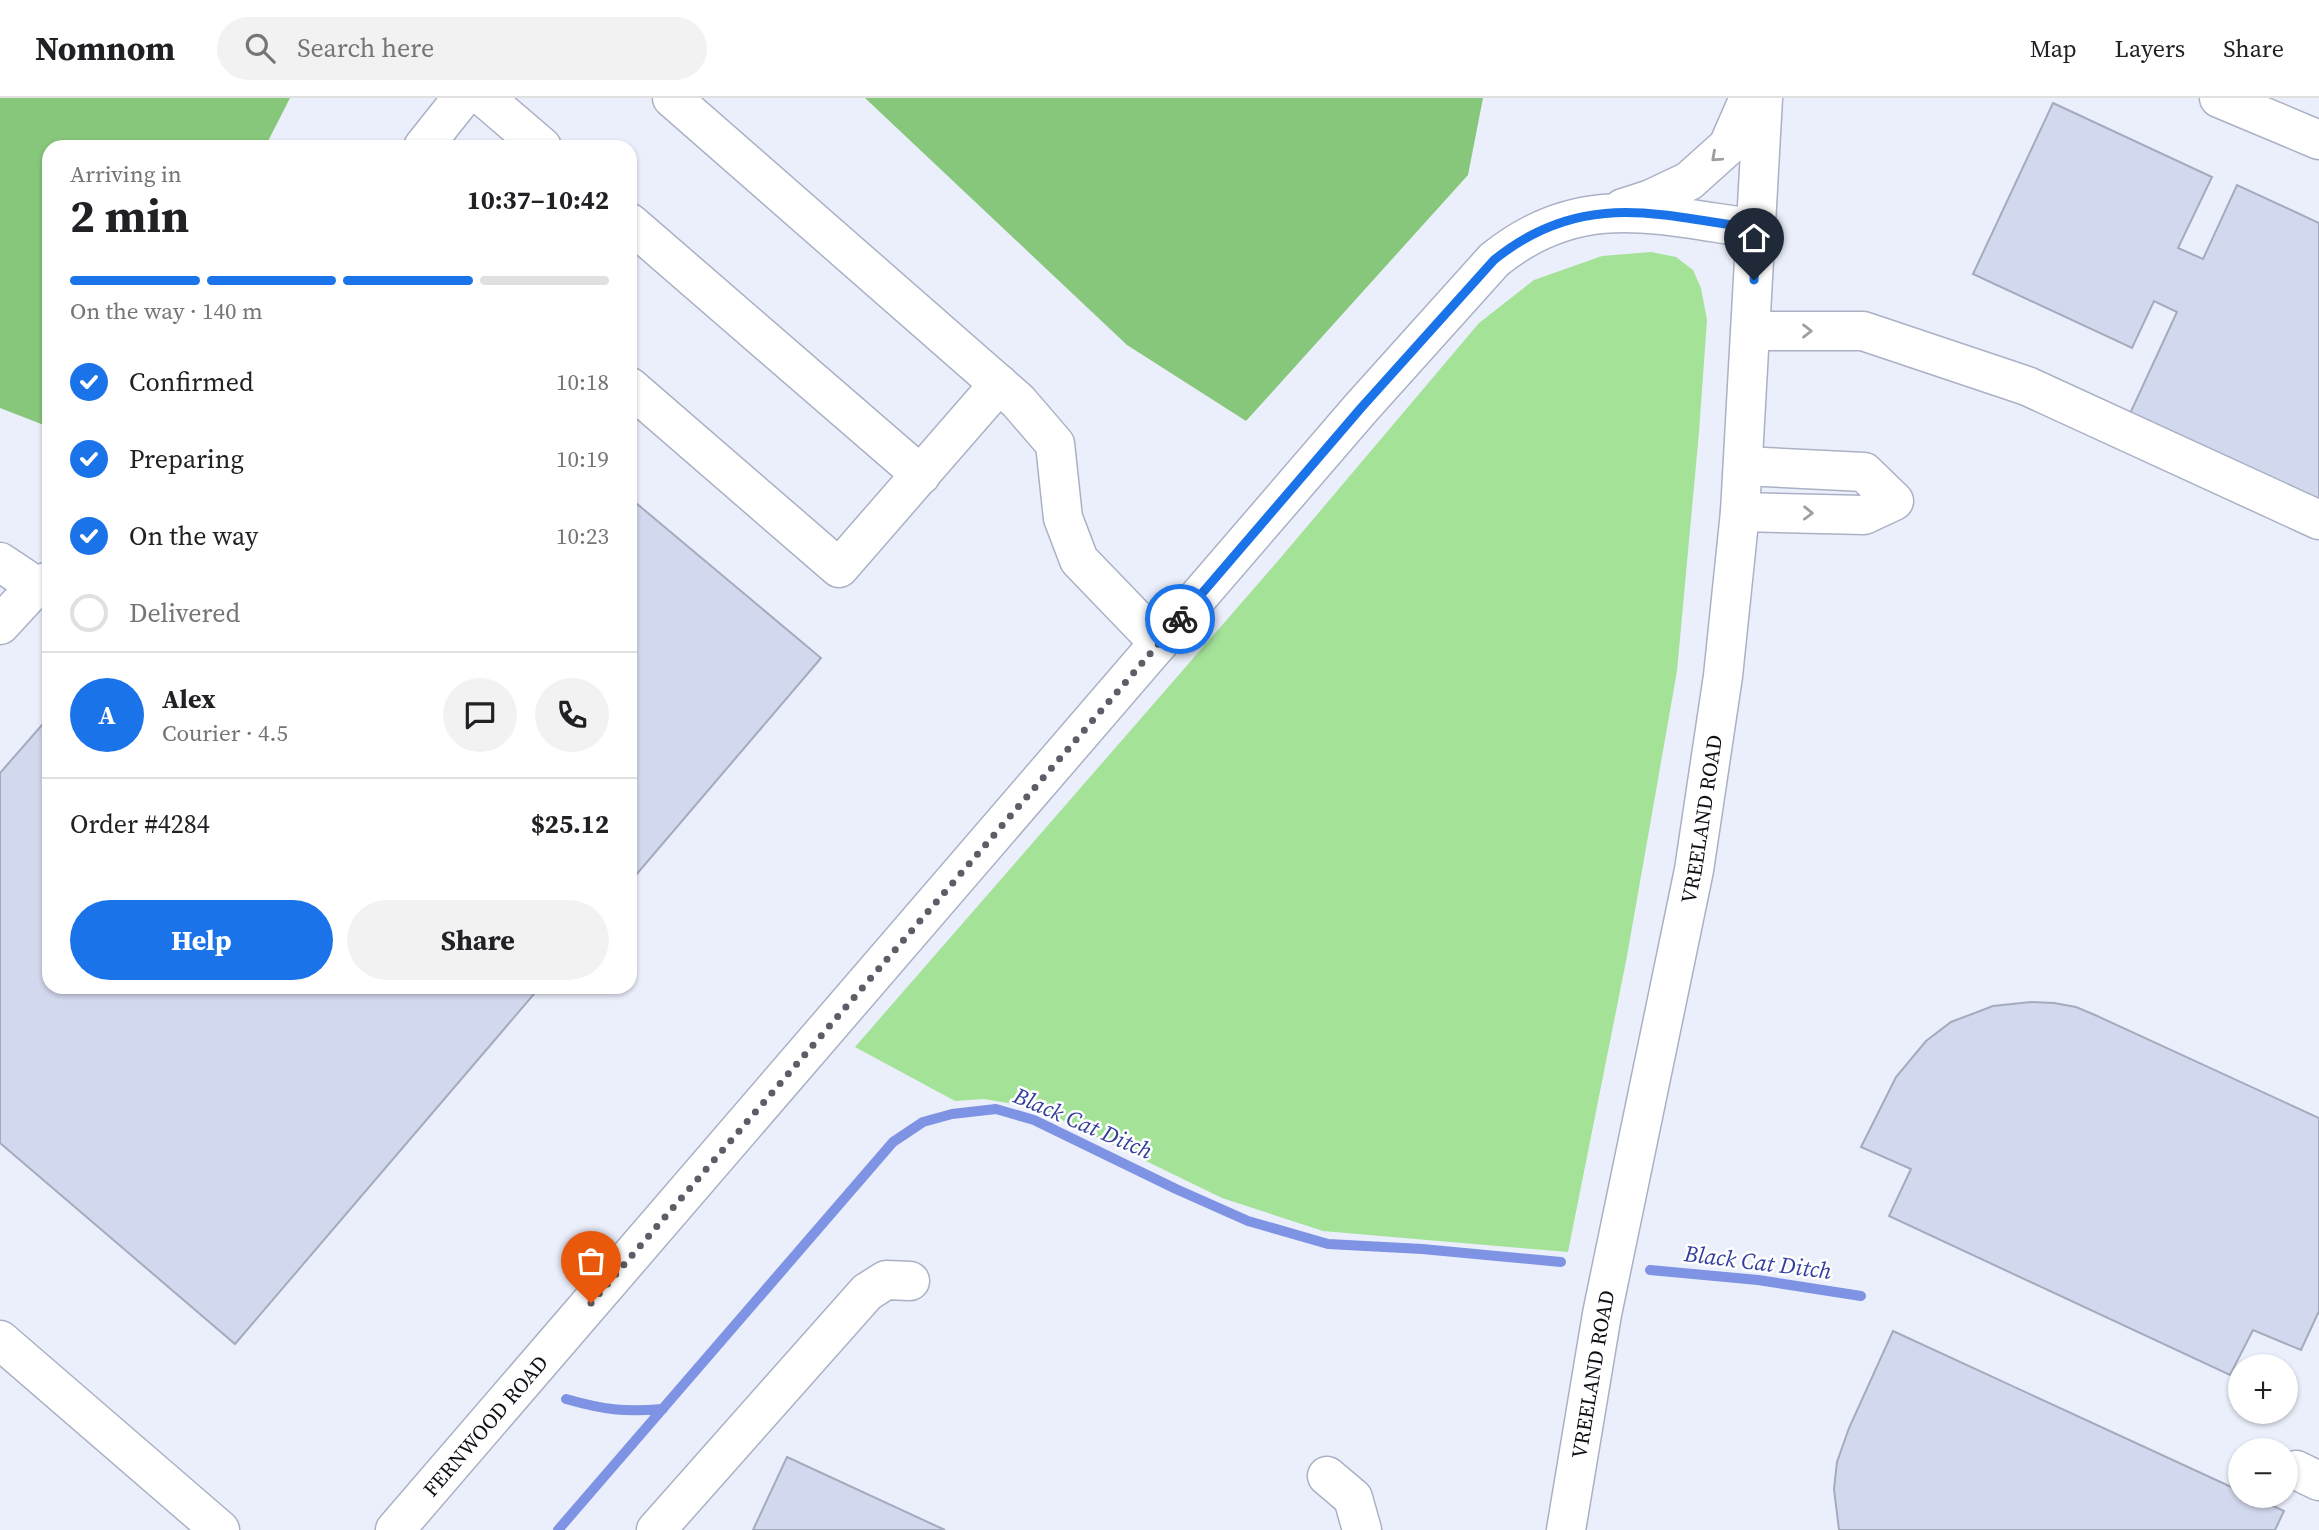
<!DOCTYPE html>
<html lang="en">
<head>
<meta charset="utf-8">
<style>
  body { margin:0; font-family:"Source Serif 4",serif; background:#f2f2f2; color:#202124; height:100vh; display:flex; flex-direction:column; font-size:26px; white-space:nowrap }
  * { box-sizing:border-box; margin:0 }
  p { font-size:23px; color:#757577 }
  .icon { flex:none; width:38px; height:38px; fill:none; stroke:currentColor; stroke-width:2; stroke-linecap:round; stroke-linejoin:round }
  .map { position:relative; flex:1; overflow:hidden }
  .side { position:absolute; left:42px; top:42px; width:595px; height:854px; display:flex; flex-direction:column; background:#fff; border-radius:21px; box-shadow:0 2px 5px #0004 }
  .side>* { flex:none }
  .tools { position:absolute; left:2228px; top:1256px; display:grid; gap:14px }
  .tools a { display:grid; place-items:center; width:70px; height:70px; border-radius:50%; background:#fff; box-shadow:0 2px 5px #0004; font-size:35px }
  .pin { position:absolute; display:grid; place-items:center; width:60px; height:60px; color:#fff; margin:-72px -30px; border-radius:50% 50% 50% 0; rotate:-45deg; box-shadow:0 0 7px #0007 }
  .pin .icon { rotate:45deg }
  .courier { position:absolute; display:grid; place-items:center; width:70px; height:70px; margin:-35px; border:5px solid #1a73e8; border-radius:50%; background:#fff; color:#222; box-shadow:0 2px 9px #0007 }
  .headline em { font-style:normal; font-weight:700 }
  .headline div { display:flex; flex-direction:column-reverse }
  .headline { display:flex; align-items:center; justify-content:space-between; height:119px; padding:0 28px }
  h1 { font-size:46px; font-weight:700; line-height:52px }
  .bar { display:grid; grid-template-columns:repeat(4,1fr); gap:10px 7px; align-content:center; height:84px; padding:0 28px }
  .bar i { height:9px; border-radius:5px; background:#e0e0e0 }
  .bar .current { background:#1a73e8 }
  .bar p { grid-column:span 4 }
  .line { display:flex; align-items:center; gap:18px; padding:0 28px; border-top:2px solid #e0e0e0 }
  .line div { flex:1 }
  .round { display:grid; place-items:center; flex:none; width:74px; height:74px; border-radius:37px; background:#f2f2f2 }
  ol { padding:0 28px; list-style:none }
  li { display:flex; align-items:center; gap:21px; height:77px }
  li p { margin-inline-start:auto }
  li .icon { padding:7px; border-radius:50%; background:#1a73e8; color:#fff; stroke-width:4 }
  li:last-child { color:#757577 }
  li i { width:38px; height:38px; border:4px solid #e0e0e0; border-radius:50% }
  .action { display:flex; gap:14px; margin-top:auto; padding:14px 28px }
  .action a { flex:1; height:80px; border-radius:42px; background:#1a73e8; color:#fff; font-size:28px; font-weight:700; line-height:80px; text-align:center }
  .action a+a { background:#f2f2f2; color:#202124 }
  header { display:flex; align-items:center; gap:42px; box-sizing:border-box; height:98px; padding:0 35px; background:#fff; border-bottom:2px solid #e0e0e0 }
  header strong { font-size:33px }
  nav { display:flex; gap:38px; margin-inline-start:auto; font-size:24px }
  .search { width:490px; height:63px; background:#f2f2f2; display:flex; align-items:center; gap:18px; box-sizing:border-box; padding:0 24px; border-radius:38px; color:#757577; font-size:26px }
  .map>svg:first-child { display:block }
  .green { fill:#a4e298 }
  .forest { fill:#87c77b }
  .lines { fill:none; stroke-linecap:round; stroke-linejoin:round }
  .stream { stroke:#7e93e4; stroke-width:10 }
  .building { fill:#d2d8ed; stroke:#a5abbf; stroke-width:2 }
  .minor-casing { stroke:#aab1c4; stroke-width:41 }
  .minor { stroke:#fff; stroke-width:38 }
  .oneway { stroke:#9f9fa2 }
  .done { stroke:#5b5e66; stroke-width:7; stroke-dasharray:0 12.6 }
  .route { stroke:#1a73e8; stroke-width:9 }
  .labels { text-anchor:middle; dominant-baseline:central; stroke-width:5; stroke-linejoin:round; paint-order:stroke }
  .street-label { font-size:21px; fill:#0e1016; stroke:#fff }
  .water-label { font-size:23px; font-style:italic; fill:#313e9c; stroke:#fff }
</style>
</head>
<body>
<header>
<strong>Nomnom</strong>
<div class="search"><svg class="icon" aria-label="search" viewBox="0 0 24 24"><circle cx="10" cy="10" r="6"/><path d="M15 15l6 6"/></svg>Search here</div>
<nav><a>Map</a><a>Layers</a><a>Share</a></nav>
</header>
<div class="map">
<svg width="2319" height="1432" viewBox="0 0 2319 1432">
  <rect width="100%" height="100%" fill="#ebeffb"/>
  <path class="green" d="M1651,154L1676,159L1693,172L1701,190L1707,222L1699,334L1677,573L1627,858L1568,1154L1323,1133L1222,1100L1037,1010L984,1001L955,1003L855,949L1277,464L1479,225L1534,182L1602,158Z"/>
  <path class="forest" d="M0,0H290L265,49H49V329L0,310Z
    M865,0H1483L1468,77L1246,323L1127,247Z"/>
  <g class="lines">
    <path class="stream" d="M1650,1172L1758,1182L1861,1198
      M566,1301C605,1312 623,1314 663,1311
      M558,1432L893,1044L923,1024L952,1016L996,1011L1034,1022L1176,1091L1248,1123L1328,1146L1422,1151L1561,1164"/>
  </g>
  <path class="building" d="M2053,5L2212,79L2178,150L2203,161L2237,87L2319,125V411L2127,322L2177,214L2154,203L2132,250L1973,176Z
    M630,400L821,560L630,784Z
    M49,619V889H540L235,1246L0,1045V675Z
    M2031,904L2054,905L2076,909L2095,917L2319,1020V1213L2301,1252L2253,1232L2230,1277L1889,1118L1911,1071L1861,1049L1896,979L1926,943L1951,924L1993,908Z
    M1893,1233L2240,1393V1398H2252L2284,1413L2275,1432H1839L1834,1391L1837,1364L1849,1330Z
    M787,1359L945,1432H753Z"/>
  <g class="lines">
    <defs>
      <g id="minor">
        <path d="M485,0L542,49"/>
        <path d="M672,0L1018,303L1055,346L1063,420L1079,462L1159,545"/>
        <path d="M2219,0L2319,42"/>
        <path d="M423,49L462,0"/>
        <path d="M1623,110L1651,101L1689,83L1728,48L1749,0"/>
        <path d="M630,125L921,377"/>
        <path d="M1751,233H1863L2027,288L2319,422"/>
        <path d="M630,289L839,470L999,286"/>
        <path d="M1740,414L1864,417L1894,403L1864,374L1743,368"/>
        <path d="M0,464L36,488L49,483"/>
        <path d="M0,527L36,488"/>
        <path d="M0,1242L220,1432"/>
        <path d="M2296,1372L2319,1383"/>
        <path d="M1327,1378L1353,1400L1362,1432"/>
        <path id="s1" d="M395,1432L1361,310L1494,162C1580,92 1657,117 1757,131"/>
        <path d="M656,1432L867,1194L886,1182L910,1183"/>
        <path id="s2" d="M1566,1432L1602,1216L1694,772L1723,578L1740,414L1763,0"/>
      </g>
    </defs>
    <use href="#minor" class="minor-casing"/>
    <use href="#minor" class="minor"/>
  </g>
  <defs><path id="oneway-chevron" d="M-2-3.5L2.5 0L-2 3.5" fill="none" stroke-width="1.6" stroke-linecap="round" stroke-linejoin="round" transform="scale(1.75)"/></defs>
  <g class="oneway">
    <use href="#oneway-chevron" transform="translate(1716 59) rotate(138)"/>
    <use href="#oneway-chevron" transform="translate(1807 233)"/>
    <use href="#oneway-chevron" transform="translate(1808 415) rotate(1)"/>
  </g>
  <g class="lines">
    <path class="done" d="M591,1205L1180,521"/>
    <path class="route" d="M1180,521L1361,310L1494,162C1580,92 1657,116 1757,131L1754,182"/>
  </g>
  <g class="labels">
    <g class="street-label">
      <text stroke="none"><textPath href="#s2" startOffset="724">VREELAND ROAD</textPath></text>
      <text stroke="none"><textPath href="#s2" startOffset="158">VREELAND ROAD</textPath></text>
      <text stroke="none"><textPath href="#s1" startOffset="138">FERNWOOD ROAD</textPath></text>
    </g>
    <g class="water-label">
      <text transform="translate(1083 1025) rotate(23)">Black Cat Ditch</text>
      <text transform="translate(1758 1164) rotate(7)">Black Cat Ditch</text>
    </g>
  </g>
</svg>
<div class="tools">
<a>+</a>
<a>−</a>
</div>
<div class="pin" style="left:591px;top:1205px;background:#ea580c"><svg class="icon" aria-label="bag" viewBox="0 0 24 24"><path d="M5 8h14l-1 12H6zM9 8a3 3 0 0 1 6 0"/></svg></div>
<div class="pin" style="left:1754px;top:182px;background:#1f2937"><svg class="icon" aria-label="home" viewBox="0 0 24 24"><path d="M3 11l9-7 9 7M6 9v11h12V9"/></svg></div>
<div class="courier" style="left:1180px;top:521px"><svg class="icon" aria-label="bike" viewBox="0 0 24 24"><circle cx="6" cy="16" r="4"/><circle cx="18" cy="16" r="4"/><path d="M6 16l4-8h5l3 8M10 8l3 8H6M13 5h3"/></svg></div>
<section class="side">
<div class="headline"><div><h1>2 min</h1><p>Arriving in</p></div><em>10:37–10:42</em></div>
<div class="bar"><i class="current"></i><i class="current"></i><i class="current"></i><i></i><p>On the way · 140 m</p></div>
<ol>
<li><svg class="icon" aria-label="check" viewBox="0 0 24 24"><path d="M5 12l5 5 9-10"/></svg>Confirmed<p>10:18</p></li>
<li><svg class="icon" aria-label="check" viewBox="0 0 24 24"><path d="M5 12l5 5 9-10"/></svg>Preparing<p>10:19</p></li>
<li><svg class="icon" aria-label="check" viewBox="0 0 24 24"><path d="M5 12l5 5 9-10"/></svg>On the way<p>10:23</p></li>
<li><i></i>Delivered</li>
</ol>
<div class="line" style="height:126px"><b class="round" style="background:#1a73e8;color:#fff">A</b><div><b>Alex</b><p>Courier · 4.5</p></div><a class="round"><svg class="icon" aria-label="chat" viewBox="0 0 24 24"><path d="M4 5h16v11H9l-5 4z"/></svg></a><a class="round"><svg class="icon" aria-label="phone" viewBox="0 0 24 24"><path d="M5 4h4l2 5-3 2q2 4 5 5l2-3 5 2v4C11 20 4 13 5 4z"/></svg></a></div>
<div class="line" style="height:91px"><div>Order #4284</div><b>$25.12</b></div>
<div class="action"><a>Help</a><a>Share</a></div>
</section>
</div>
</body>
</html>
